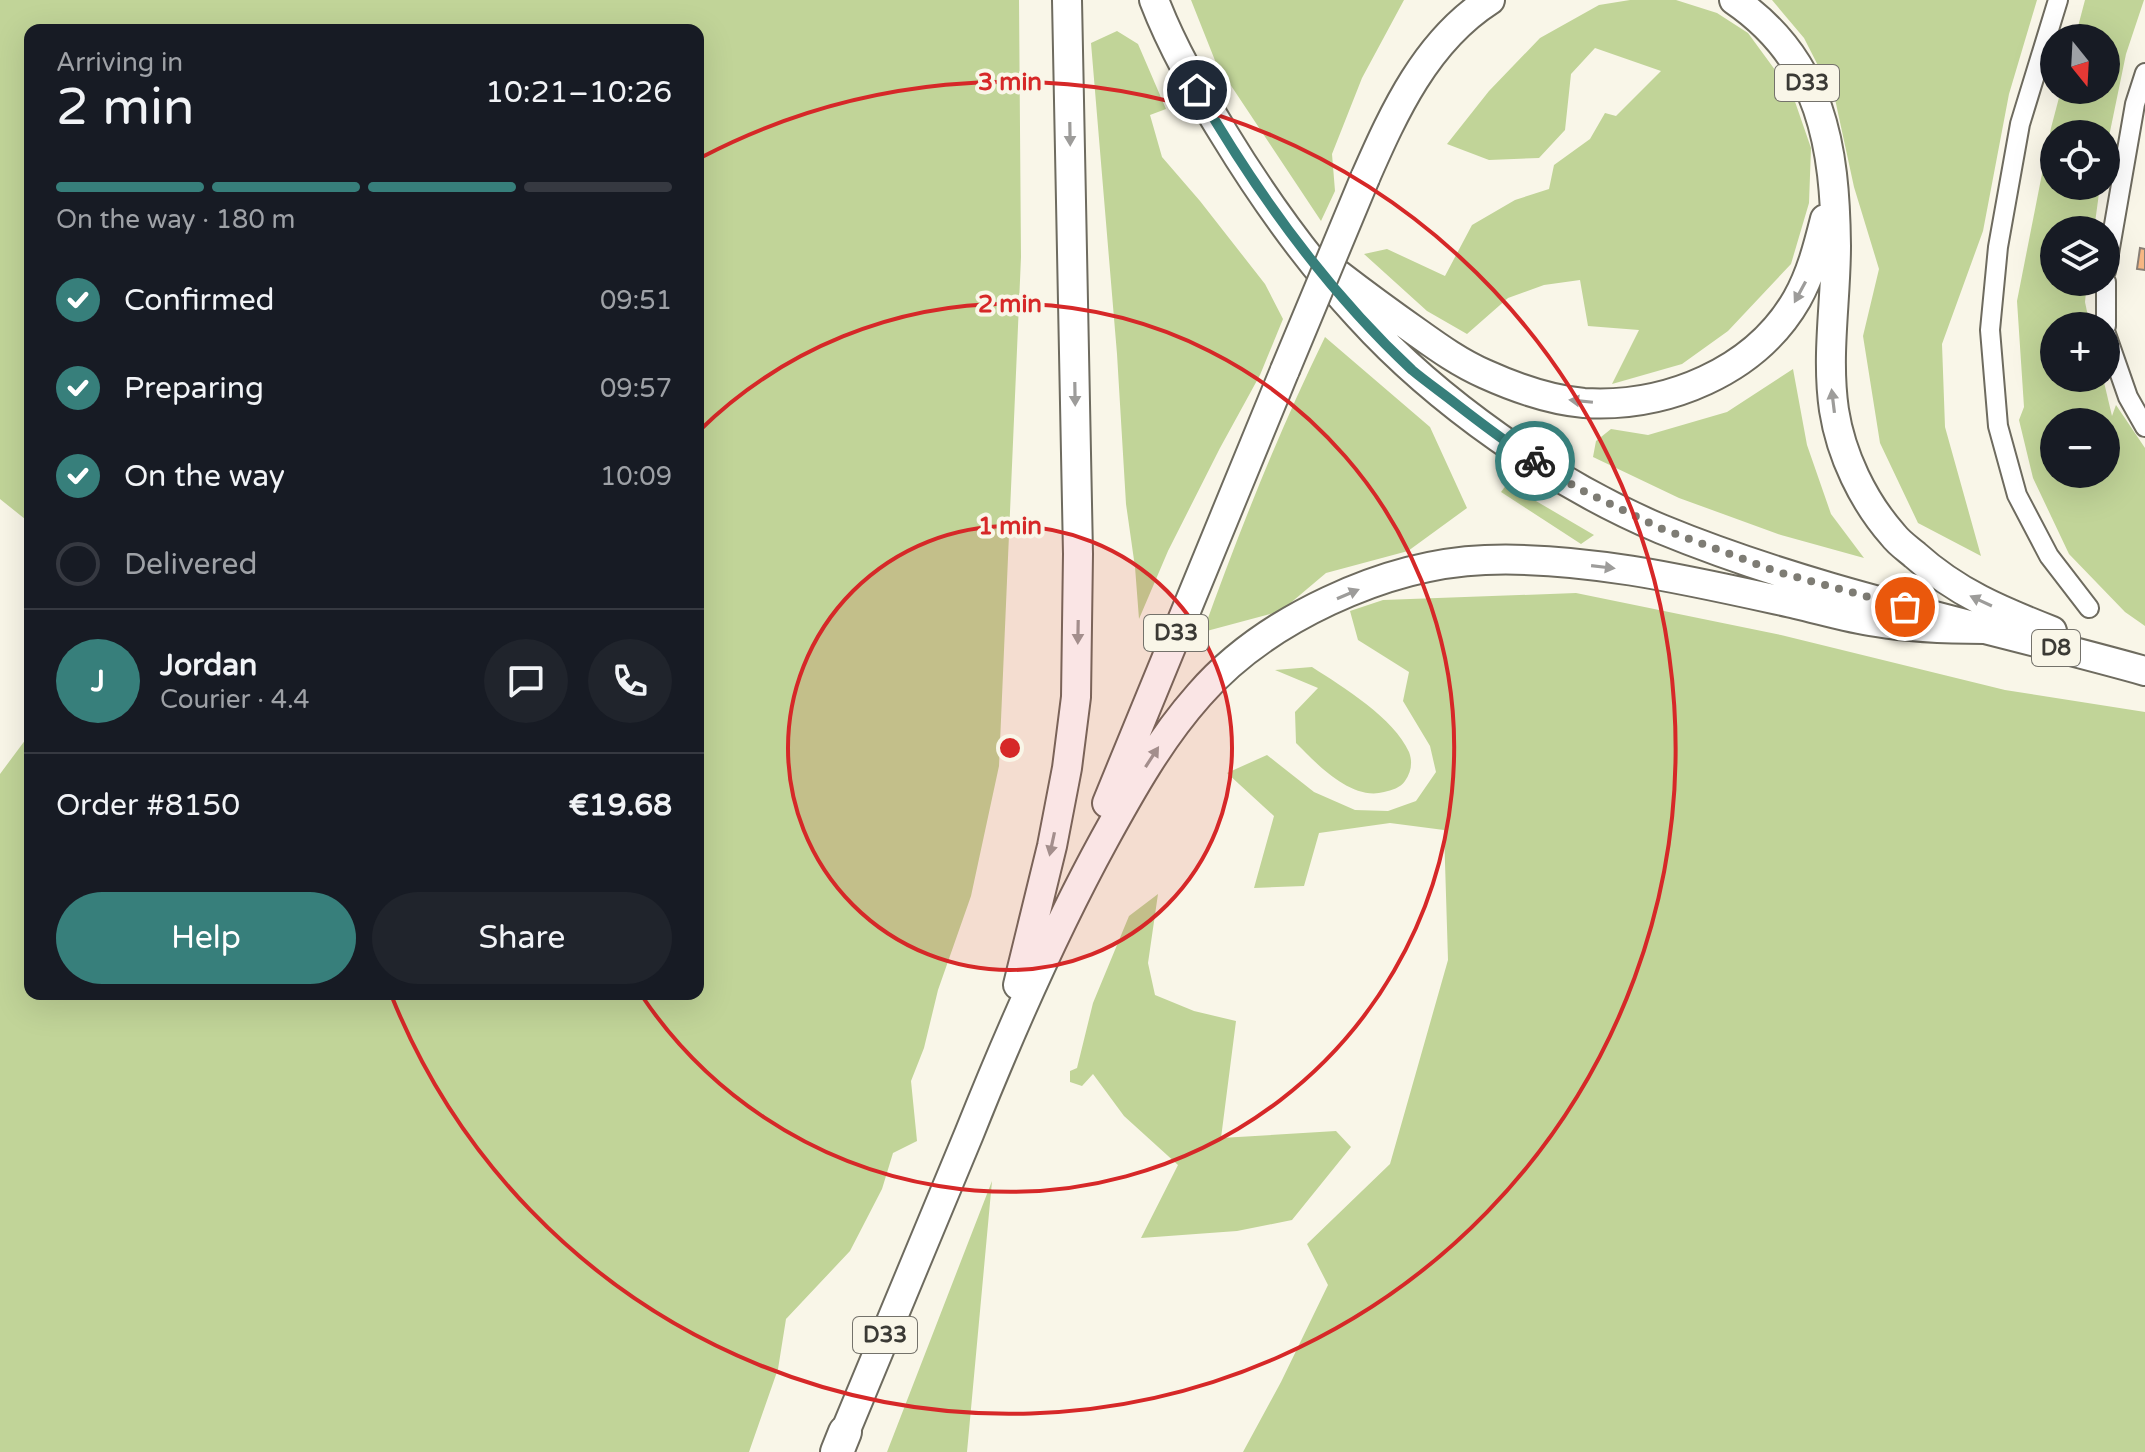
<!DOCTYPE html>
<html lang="en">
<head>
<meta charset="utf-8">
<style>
  body { margin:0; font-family:"Varela Round",sans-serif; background:#20242c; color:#f1f3f6; height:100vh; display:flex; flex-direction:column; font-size:30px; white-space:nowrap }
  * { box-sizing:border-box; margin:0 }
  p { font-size:26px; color:#9ea1a6 }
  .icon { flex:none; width:44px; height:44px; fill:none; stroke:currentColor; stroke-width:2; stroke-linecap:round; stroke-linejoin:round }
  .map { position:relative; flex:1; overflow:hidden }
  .side { position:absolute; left:24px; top:24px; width:680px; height:976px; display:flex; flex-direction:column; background:#171b24; border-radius:16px; box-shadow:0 8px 32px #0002 }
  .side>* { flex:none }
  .needle { width:52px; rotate:162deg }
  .controls { position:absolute; left:2040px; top:24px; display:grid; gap:16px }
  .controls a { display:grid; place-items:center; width:80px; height:80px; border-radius:50%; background:#171b24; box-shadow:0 8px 32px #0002; font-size:40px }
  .pin { position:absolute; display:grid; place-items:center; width:68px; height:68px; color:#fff; margin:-34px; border:4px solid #fff; border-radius:50%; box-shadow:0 2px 8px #0007 }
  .courier { position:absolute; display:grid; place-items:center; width:80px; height:80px; margin:-40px; border:6px solid #377f7b; border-radius:50%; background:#fff; color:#222; box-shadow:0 2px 10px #0007 }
  .summary em { font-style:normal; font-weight:600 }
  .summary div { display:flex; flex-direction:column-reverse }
  .summary { display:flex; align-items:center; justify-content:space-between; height:136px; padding:0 32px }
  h1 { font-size:52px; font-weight:600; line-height:60px }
  .bar { display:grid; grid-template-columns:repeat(4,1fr); gap:12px 8px; align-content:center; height:96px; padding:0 32px }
  .bar i { height:10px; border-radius:6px; background:#363941 }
  .bar .selected { background:#377f7b }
  .bar p { grid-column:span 4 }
  .line { display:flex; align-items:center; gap:20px; padding:0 32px; border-top:2px solid #363941 }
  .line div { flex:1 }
  .round { display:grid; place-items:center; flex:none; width:84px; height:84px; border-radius:42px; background:#20242c }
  ol { padding:0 32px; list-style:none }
  li { display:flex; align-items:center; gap:24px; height:88px }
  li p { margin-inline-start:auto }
  li .icon { padding:8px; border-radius:50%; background:#377f7b; color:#fff; stroke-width:4 }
  li:last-child { color:#9ea1a6 }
  li i { width:44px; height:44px; border:4px solid #363941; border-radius:50% }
  .cta { display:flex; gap:16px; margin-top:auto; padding:16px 32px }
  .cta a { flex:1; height:92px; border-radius:48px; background:#377f7b; color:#fff; font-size:32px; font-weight:600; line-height:92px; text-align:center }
  .cta a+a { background:#20242c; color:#f1f3f6 }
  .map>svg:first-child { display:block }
  .green { fill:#c1d498; fill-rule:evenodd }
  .building { fill:#f7b884; stroke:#8a8077; stroke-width:2 }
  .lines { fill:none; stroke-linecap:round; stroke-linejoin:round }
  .street-casing { stroke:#6e6b5f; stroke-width:22 }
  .primary-casing { stroke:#6e6b5f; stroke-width:32 }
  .highway-casing { stroke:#6e6b5f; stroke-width:36 }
  .street { stroke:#fff; stroke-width:18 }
  .primary { stroke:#fff; stroke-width:28 }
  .highway { stroke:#fff; stroke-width:32 }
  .primary-bridge-casing { stroke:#6e6b5f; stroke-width:32; stroke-linecap:butt }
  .primary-bridge { stroke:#fff; stroke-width:28 }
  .oneway { fill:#9d9c9a }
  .done { stroke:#7e7c74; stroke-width:8; stroke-dasharray:0 14.4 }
  .route { stroke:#377f7b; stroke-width:10 }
  .ring { fill:none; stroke:#d62828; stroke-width:4 }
  .labels { text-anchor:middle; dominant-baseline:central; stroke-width:8; stroke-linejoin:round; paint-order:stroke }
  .shield { fill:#f9f6e8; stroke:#74726b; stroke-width:2 }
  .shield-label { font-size:22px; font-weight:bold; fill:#3b3a35 }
  .centre { fill:#d62828; stroke:#f9f6e8; stroke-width:4 }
  .ring-label { font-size:24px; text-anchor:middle; font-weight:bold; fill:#d62828; stroke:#f9f6e8; stroke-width:8; stroke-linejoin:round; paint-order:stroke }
</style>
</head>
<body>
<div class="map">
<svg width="2145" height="1452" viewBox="0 0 2145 1452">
  <rect width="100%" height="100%" fill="#f9f6e8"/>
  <path class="green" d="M0,0H1019L1021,257L999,766L971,896L938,990L924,1048L911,1081L917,1141L893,1153L882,1189L850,1251L786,1319L778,1369L749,1452H0V774L26,739L30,730V994H698V30H30V523L0,499Z
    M1191,0H1404L1362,78L1332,154L1335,191L1321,221L1216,63Z
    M1630,0H1676L1717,13L1748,33L1792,93L1811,148L1809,203L1791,264L1728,331L1682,364L1612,384L1639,330L1588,326L1580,280L1544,285L1508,298L1467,334L1427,311L1364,254L1387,249L1445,276L1472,225L1515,200L1549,189L1554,165L1590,139L1605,113L1616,116L1661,71L1595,48L1571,74L1565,130L1539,158L1489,160L1447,144L1489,91L1540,38L1599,5Z
    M1772,0H2037L2009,94L1983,231L1942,344L1945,427L1981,556L1918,523L1880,443L1863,336L1879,269L1854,187L1835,99L1804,38Z
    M2085,0H2144L2126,54L2106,151V134H2054V186H2100L2094,230H2054V282H2087L2085,302L2090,326H2054V378H2103L2112,416L2116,405L2145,448V626L2125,612L2069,554L2033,478L2019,420L2024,407L2017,301L2051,128L2061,90H2106V38H2075ZM2054,422H2106V474H2054Z
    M1117,31L1138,44L1166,109L1150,115L1162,157L1200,201L1265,284L1283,319L1260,375L1220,448L1168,551L1139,619L1135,567L1126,504L1117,354L1091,43Z
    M1325,337L1430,427L1467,508L1408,551L1326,573L1281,611L1203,632C1239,532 1278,433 1325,337Z
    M1793,369L1807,445L1831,514L1864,558L1781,535L1679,498L1593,457L1596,441L1611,429L1648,435L1727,412Z
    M1507,484L1594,535L1581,544L1501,492Z
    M1576,593L1781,635L2005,690L2145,712V1452H1243L1281,1382L1328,1285L1307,1244L1390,1164L1448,960L1444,830L1390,823L1319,833L1304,886L1254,888L1274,816L1227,773L1267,755L1314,792L1355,810L1388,811L1416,801L1436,772L1430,746L1403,701L1409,672L1358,640L1350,611L1383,600Z
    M1312,667C1343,687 1394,718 1409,752C1413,762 1411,773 1405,781C1400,788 1392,790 1384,792C1351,801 1317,764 1296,743L1295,712L1318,688L1275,670Z
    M1158,894L1148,963L1155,995L1194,1011L1236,1021L1221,1138L1336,1131L1351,1147L1292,1220L1237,1231L1141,1238L1178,1165L1124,1116L1093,1074L1082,1086L1070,1082V1071L1077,1068L1093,1003L1129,916Z
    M992,1181L967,1452H887Z"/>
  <path class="building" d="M2140,248L2145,249V270L2137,269Z"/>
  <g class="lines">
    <defs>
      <path id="street" d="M2058,0L2020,124L1998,247L1990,330L1998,426L2017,495L2049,556L2089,608
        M2106,271L2135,104L2145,73
        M2106,282V326
        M2106,334L2128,397L2145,427"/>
      <path id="primary" d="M1154,0C1172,47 1197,90 1224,134C1263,198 1308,261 1359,316C1437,402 1554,484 1661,529C1816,593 1984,626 2145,671
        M1734,0C1822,60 1835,147 1836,246C1836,301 1826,355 1834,410C1841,455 1863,501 1893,535C1899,543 1908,549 1915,555C1957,593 2001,611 2052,631
        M1365,178C1394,112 1426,41 1490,0
        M1339,275C1365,295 1391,314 1418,333C1439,348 1460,363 1485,374C1516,388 1550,400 1584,403C1666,408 1755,372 1797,299C1811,274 1818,247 1825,219
        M1107,803L1285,370
        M1018,985L1052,846L1067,768L1076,697L1078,554L1067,0
        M845,1432C886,1332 928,1233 969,1134C1009,1034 1052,935 1104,840C1132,789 1160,739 1199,695C1264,620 1385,564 1485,560C1587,556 1696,582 1796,604C1822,610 1849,618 1876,622C1912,628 1947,629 1984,629"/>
      <path id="highway" d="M837,1452L845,1432"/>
    </defs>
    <use href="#street" class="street-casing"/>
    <use href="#primary" class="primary-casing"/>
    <use href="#highway" class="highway-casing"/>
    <use href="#street" class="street"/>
    <use href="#primary" class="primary"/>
    <use href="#highway" class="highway"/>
    <defs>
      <path id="primary-bridge" d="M1285,370L1365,178"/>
    </defs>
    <use href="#primary-bridge" class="primary-bridge-casing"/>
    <use href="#primary-bridge" class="primary-bridge"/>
  </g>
  <defs><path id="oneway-solid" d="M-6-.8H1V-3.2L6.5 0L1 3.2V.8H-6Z" transform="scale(2)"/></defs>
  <g class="oneway">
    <use href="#oneway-solid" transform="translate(1070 134) rotate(89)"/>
    <use href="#oneway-solid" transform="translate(1800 292) rotate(118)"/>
    <use href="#oneway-solid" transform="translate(1075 394) rotate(89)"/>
    <use href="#oneway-solid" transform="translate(1581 401) rotate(-174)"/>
    <use href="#oneway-solid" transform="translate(1833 401) rotate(-97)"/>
    <use href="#oneway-solid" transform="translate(1603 567) rotate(7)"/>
    <use href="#oneway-solid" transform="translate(1348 594) rotate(-23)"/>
    <use href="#oneway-solid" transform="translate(1981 601) rotate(-155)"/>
    <use href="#oneway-solid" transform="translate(1078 632) rotate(91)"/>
    <use href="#oneway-solid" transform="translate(1152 757) rotate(-57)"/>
    <use href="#oneway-solid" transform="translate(1052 844) rotate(102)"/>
  </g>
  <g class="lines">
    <path class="done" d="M1535,461L1577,488L1660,528L1778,572L1905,607"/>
    <path class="route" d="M1197,90C1256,192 1325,289 1412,370C1424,380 1438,390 1451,400C1478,421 1505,442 1535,461"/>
  </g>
  <circle cx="1010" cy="748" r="222" fill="#d62828" fill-opacity=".12"/>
  <g class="ring">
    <circle cx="1010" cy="748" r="222"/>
    <path d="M699 431A444 444 0 1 1 642 996"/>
    <path d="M702 157A666 666 0 1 1 392 997"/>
  </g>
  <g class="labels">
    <g class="shield">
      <rect x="1775" y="65" width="64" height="36" rx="6"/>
      <rect x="1144" y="615" width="64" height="36" rx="6"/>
      <rect x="2032" y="630" width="48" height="36" rx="6"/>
      <rect x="853" y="1317" width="64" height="36" rx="6"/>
    </g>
    <g class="shield-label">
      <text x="1807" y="83">D33</text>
      <text x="1176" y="633">D33</text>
      <text x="2056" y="648">D8</text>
      <text x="885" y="1335">D33</text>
    </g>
  </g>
  <circle cx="1010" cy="748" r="12" class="centre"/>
  <g class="ring-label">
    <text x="1010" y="90">3 min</text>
    <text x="1010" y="312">2 min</text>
    <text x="1010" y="534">1 min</text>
  </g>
</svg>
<div class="controls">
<a><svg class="needle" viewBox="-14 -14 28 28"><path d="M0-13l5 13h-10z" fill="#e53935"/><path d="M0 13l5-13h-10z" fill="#9ea1a6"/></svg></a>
<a><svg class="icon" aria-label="locate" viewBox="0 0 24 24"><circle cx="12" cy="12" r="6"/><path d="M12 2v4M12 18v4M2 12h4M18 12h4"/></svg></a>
<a><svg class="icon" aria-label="layers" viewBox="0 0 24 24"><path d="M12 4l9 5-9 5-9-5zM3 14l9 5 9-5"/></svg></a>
<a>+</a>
<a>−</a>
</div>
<div class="pin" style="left:1905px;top:607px;background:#ea580c"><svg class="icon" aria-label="bag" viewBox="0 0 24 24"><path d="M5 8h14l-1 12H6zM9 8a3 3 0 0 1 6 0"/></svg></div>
<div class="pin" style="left:1197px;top:90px;background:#1f2937"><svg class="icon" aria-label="home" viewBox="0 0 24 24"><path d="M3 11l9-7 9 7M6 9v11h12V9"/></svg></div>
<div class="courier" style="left:1535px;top:461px"><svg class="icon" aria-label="bike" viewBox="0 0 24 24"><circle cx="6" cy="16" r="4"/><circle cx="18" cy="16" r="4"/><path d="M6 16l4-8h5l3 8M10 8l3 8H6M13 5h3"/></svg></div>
<section class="side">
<div class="summary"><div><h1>2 min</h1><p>Arriving in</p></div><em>10:21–10:26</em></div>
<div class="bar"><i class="selected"></i><i class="selected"></i><i class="selected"></i><i></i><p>On the way · 180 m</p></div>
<ol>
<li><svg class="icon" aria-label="check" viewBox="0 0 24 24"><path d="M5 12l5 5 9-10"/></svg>Confirmed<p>09:51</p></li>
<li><svg class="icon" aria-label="check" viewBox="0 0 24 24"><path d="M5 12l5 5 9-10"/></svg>Preparing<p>09:57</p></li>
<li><svg class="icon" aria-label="check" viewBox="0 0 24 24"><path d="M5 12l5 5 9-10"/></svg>On the way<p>10:09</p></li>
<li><i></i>Delivered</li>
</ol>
<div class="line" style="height:144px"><b class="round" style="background:#377f7b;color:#fff">J</b><div><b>Jordan</b><p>Courier · 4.4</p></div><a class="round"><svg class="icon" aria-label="chat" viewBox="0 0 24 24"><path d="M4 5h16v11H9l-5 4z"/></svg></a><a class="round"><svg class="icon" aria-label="phone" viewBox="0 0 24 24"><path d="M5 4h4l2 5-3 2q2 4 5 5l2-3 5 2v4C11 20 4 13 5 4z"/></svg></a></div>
<div class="line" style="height:104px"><div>Order #8150</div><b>€19.68</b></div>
<div class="cta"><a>Help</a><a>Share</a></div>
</section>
</div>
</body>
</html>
